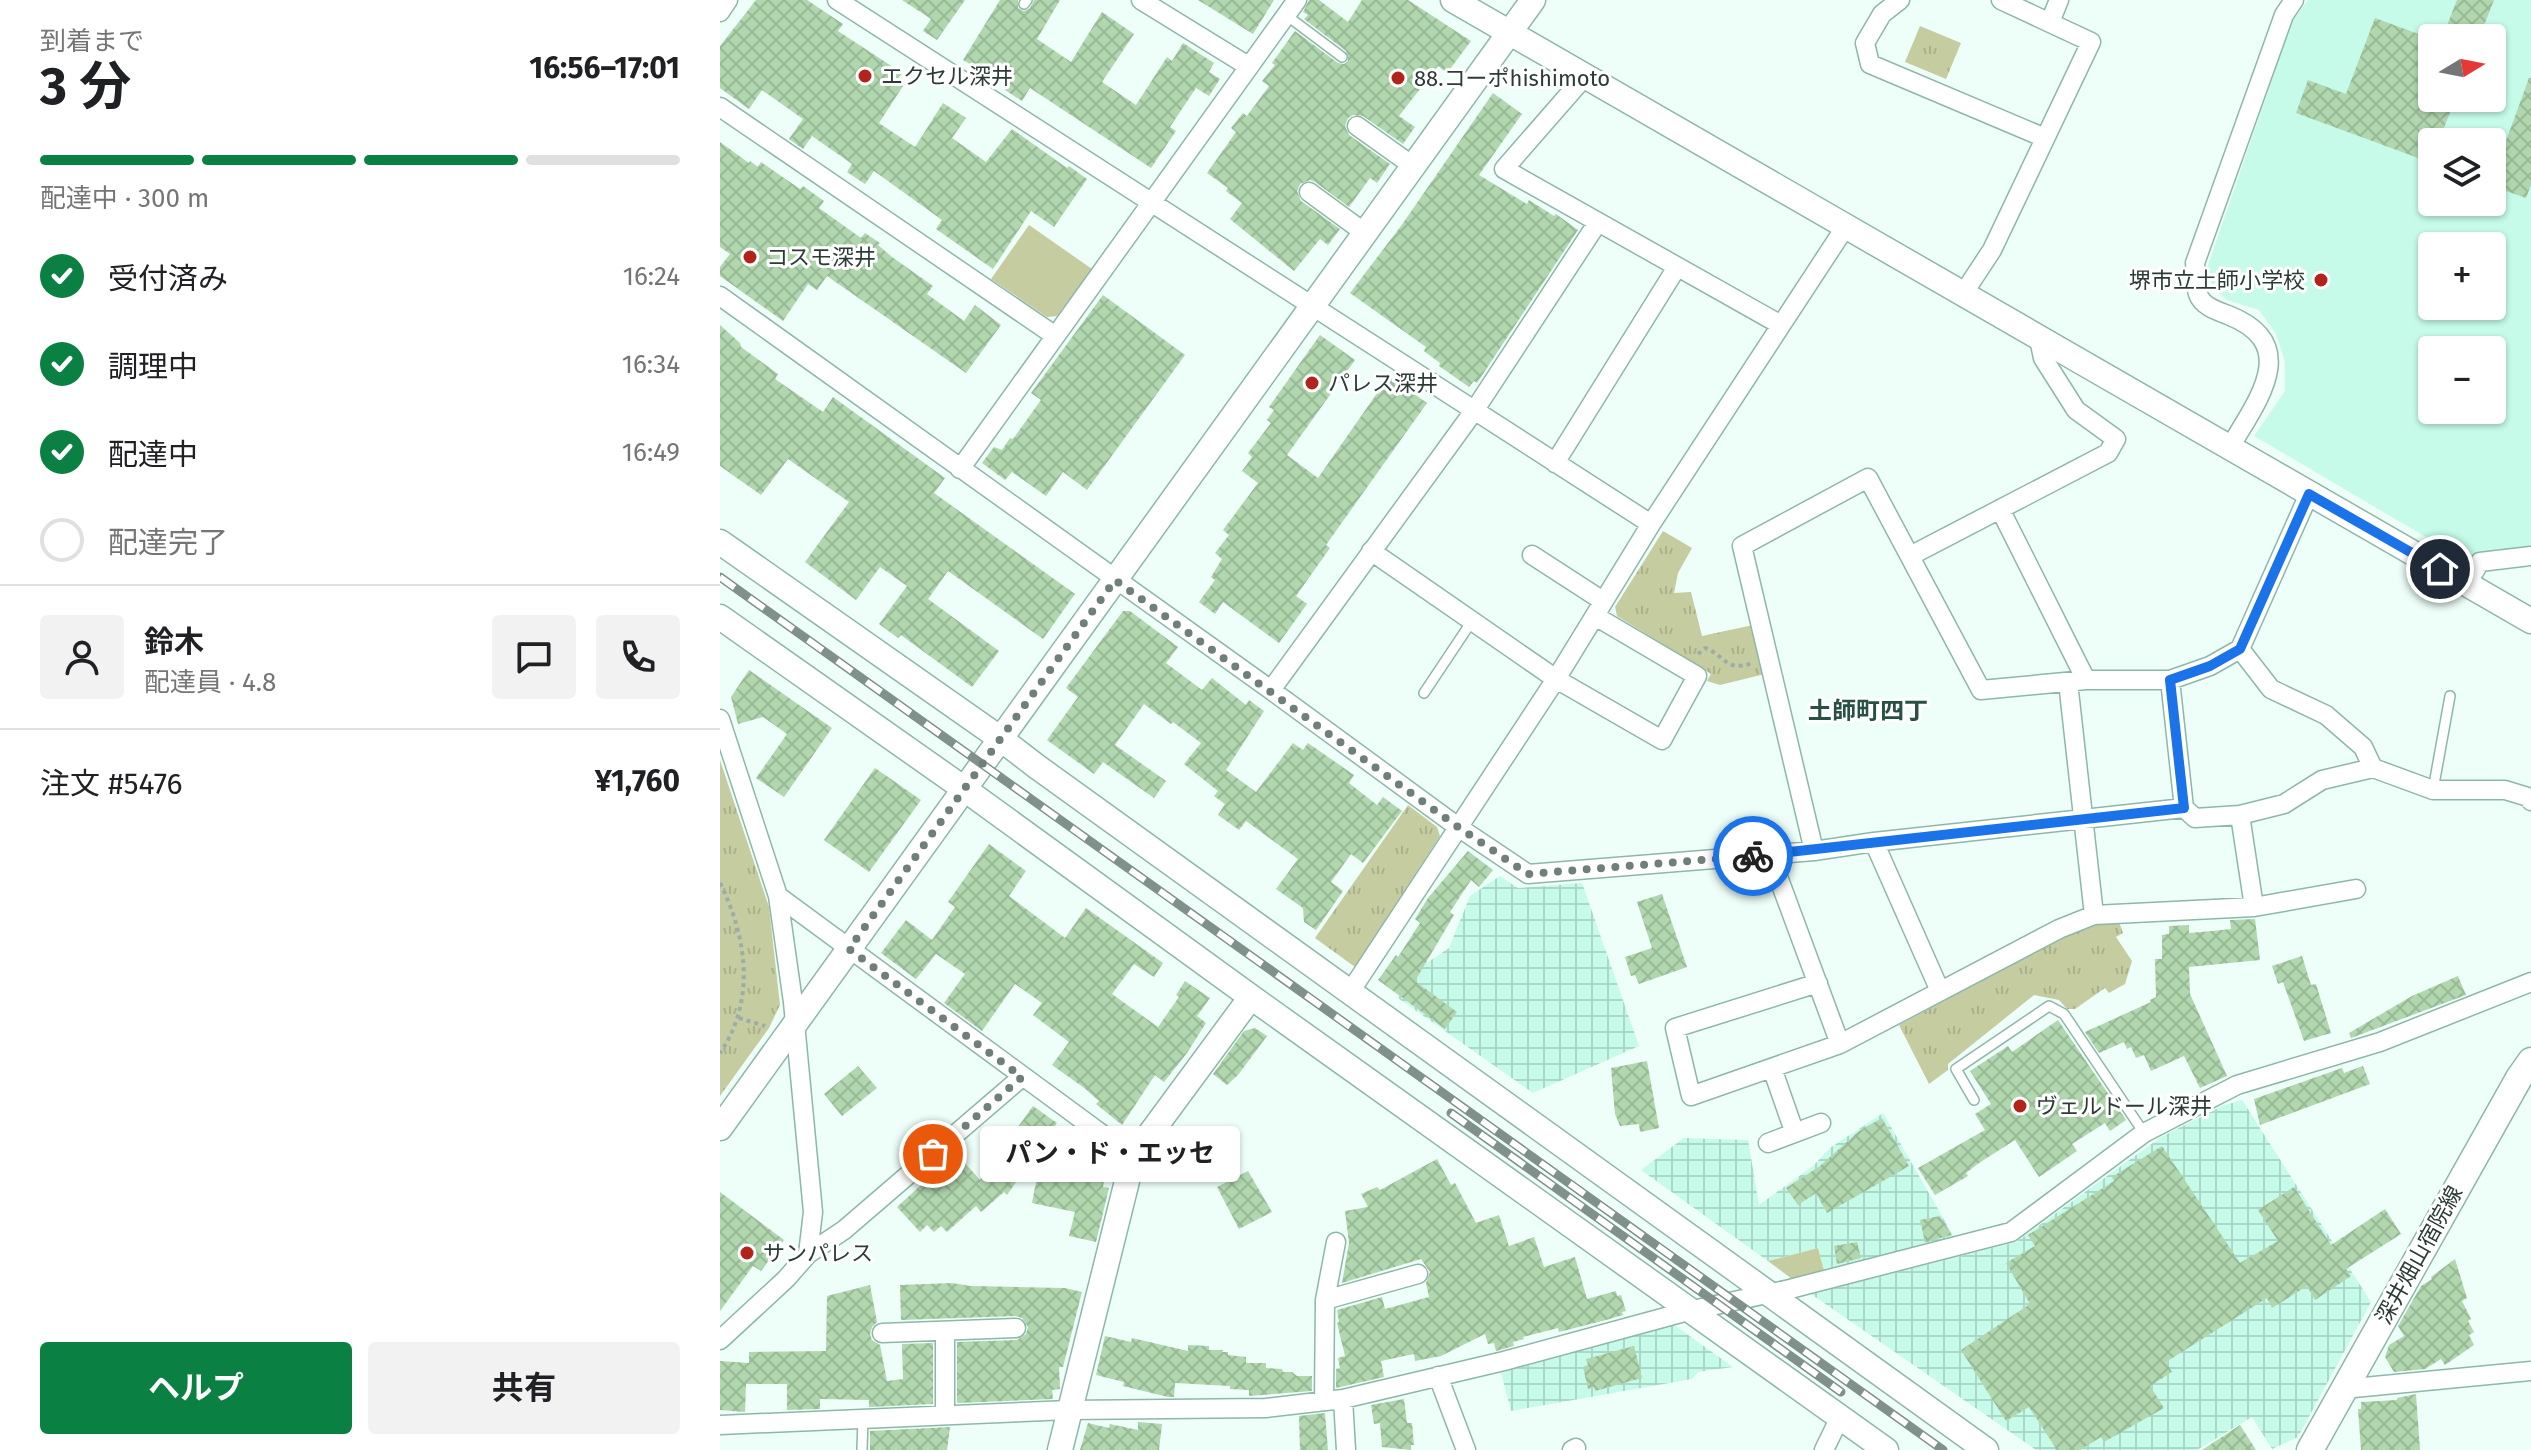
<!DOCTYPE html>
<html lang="ja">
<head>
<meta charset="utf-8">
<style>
  body { margin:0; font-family:"Fira Sans","Noto Sans JP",sans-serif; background:#f2f2f2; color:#202124; height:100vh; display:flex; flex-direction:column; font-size:30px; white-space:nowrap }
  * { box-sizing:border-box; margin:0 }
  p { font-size:26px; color:#757577 }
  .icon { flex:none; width:44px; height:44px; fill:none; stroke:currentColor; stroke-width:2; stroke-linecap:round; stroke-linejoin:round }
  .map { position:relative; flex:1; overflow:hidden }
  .sheet { display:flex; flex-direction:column; background:#fff; width:720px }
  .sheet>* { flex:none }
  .needle { width:52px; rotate:80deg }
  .controls { position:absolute; left:1698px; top:24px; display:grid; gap:16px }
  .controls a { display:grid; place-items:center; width:88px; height:88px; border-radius:8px; background:#fff; box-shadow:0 2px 6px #0004; font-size:40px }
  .pin { position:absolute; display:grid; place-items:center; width:68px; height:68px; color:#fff; margin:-34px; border:4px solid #fff; border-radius:50%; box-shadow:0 2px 8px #0007 }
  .courier { position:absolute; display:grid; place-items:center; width:80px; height:80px; margin:-40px; border:6px solid #1a73e8; border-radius:50%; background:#fff; color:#222; box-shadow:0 2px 10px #0007 }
  .bubble { position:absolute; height:56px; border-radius:8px; background:#fff; box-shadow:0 2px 6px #0004; font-size:26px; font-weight:700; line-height:56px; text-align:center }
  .summary em { font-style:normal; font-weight:700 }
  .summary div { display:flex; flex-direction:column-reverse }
  .summary { display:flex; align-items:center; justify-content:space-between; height:136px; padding:0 40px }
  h1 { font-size:52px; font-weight:700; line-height:60px }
  .bar { display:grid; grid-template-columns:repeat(4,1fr); gap:12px 8px; align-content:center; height:96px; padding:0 40px }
  .bar i { height:10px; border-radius:6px; background:#e0e0e0 }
  .bar .on { background:#0b8043 }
  .bar p { grid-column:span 4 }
  .line { display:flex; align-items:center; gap:20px; padding:0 40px; border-top:2px solid #e0e0e0 }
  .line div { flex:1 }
  .round { display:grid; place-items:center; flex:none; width:84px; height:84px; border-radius:8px; background:#f2f2f2 }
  ol { padding:0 40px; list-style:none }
  li { display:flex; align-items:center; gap:24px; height:88px }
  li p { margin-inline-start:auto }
  li .icon { padding:8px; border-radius:50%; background:#0b8043; color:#fff; stroke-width:4 }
  li:last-child { color:#757577 }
  li i { width:44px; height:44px; border:4px solid #e0e0e0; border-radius:50% }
  .button { display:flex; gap:16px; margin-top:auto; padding:16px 40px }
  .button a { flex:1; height:92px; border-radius:8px; background:#0b8043; color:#fff; font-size:32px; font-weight:700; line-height:92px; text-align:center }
  .button a+a { background:#f2f2f2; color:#202124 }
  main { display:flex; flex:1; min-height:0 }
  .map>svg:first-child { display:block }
  .built { fill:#c6fbe9; fill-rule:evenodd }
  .industrial { fill:url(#industrial-grid) }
  .green { fill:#c5cca0 }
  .park { fill:url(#park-tufts) }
  .building { fill:url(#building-cross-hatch) }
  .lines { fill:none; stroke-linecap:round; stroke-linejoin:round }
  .service-casing { stroke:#8db7a9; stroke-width:12 }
  .minor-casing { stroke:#8db7a9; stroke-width:21 }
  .tertiary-casing { stroke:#8db7a9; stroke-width:27 }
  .secondary-casing { stroke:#8db7a9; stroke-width:29 }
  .path { stroke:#9cada7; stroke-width:4; stroke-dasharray:4 4; stroke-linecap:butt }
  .service { stroke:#fff; stroke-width:9 }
  .minor { stroke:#fff; stroke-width:18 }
  .tertiary { stroke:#fff; stroke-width:24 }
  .secondary { stroke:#fff; stroke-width:26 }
  .rail-casing { stroke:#80918b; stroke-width:9 }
  .rail { stroke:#fff; stroke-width:6; stroke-dasharray:18; stroke-linecap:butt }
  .done { stroke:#6f807a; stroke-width:8; stroke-dasharray:0 14.4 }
  .route { stroke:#1a73e8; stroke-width:10 }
  .poi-dot { fill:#b22319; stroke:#fff; stroke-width:3 }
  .labels { text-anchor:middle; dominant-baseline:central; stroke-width:6; stroke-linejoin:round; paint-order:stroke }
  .poi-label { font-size:22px; fill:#2b3c36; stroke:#fff; text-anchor:start }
  .street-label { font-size:22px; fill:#2b3c36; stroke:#fff }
  .neighbourhood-label { font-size:24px; font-weight:bold; fill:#285044; stroke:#fff }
</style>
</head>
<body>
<main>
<section class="sheet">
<div class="summary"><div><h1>3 分</h1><p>到着まで</p></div><em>16:56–17:01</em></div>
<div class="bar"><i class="on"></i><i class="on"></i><i class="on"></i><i></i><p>配達中 · 300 m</p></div>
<ol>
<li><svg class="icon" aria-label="check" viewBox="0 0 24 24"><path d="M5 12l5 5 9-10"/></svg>受付済み<p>16:24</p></li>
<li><svg class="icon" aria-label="check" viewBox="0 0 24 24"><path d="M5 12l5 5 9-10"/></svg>調理中<p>16:34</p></li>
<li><svg class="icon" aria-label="check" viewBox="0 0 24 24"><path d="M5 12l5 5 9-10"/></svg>配達中<p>16:49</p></li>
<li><i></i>配達完了</li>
</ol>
<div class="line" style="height:144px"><a class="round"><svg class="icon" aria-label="person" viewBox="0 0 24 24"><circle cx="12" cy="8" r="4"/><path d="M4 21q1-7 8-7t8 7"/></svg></a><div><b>鈴木</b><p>配達員 · 4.8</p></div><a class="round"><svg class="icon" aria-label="chat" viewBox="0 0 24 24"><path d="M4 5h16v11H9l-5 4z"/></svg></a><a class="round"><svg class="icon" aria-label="phone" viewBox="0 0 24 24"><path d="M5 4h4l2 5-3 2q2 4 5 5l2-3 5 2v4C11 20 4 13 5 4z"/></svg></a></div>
<div class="line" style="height:104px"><div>注文 #5476</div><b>¥1,760</b></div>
<div class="button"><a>ヘルプ</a><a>共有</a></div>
</section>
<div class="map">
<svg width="1811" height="1450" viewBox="0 0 1811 1450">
  <defs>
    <pattern id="industrial-grid" width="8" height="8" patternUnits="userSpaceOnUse" patternTransform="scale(2)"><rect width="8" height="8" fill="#c6fbe9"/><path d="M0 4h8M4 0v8" fill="none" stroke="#aad8c8"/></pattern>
    <pattern id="park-tufts" width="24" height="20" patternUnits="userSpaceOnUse" patternTransform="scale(2)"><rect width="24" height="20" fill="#c5cca0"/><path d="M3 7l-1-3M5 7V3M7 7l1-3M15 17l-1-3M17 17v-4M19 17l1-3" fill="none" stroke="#a9b08a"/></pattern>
    <pattern id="building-cross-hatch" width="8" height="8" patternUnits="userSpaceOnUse" patternTransform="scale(2)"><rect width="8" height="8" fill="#b1d7ae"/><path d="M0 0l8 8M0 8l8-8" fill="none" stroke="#98b996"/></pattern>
  </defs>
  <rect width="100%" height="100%" fill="#eefff9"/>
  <path class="built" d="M1588,0H1811V549L1740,557L1534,436L1565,391V362L1556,334L1539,310L1507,300L1494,289L1486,271L1572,22ZM1712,38H1772V98H1712ZM1712,142H1772V202H1712ZM1712,246H1772V306H1712ZM1712,350H1772V410H1712Z"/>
  <path class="industrial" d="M780,876L798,888L862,883L919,1046L813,1093L678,998L696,970L729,948L750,896Z
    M1522,1100L1651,1302L1578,1437L1552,1449L1532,1417L1477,1450H1316L1091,1294L1296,1242L1441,1137L1502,1106Z
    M1163,1113L1234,1237L1211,1246L1104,1271L1098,1248L1048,1261L921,1170L964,1138L1028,1140L1039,1205L1093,1166L1110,1148Z
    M953,1324L1013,1367L978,1372L972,1379L791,1411L781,1373Z"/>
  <path class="green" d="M309,225L372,269L337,316L327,317L271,279Z
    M1098,1248L1104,1271L1072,1279L1048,1261Z"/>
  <path class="park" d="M1200,26L1241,43L1226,79L1185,62Z
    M943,531L972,548L958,573L954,593L971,592L982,636L1033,625L1045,674L1000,685L987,681L991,674L897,616L895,607Z
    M0,760L49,907L60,1005L49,1028L0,1096Z
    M688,805L717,827L720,836L635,967L595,938Z
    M1399,922L1403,933L1396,937L1412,961L1405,984L1389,993L1385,988L1355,1009H1347L1339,1000L1314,995L1228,1064V1070L1209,1084L1179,1025L1366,925Z"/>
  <path class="building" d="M36,0H87L123,24L118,31L182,73L178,78L185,83L159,123L195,147L223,103L246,118L232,138L266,162L292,129L347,168L349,166L367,179L334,227L311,211L273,269L216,229L222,220L154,171L145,184L127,172L132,164L92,136L83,149L69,139L83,119L42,90L29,109L0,88V46Z
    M182,0H245L217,40L203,31L211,19Z
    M280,0H298V8L304,11L310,8L314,0H340L317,39L351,62L382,12L414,34L382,82L416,105L447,57L452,61L463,43L494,63L489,72L500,79L489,96L476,88L450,127L456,131L431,168L310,88L302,101L285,90L288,86L243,60Z
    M478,0H554L533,34Z
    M589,0H599L628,22L642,0H688L751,41L727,73L718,66L679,116L695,127L683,144L643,116L633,115L628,118L625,126L629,135L670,164L657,183L650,178L629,207L595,182L590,180L580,184L577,191L581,201L620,229L608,245L600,239L574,271L510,219L522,203L506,191L508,188L487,173L516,132L511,128L523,113L527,116L549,86L542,81L555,65L552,63L575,31L618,63L624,64L628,61L626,51L584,19L588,15L583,12Z
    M1737,0H1774L1759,38H1722Z
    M1655,18L1712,39V98H1736L1718,142H1712V163L1576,113L1588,80L1626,94Z
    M1809,78H1811V185L1806,198L1772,186V148L1782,152Z
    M773,93L802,114L759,175L807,204L809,200L834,216L836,214L858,230L757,383L754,381L749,387L719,366L720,363L704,351L706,347L630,293L681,226Z
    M0,142L29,163L30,161L38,167L41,162L80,189L83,186L104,201L99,208L141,238L145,233L160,243L158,245L172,257L213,286L207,294L244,321L255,305L281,325L246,373L107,276L97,290L88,284L63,321L0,276V267L10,254L0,247Z
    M383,295L465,355L367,490L343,472L326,496L292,472L285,480L262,463L274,447L282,450L290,438L293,439L321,400L311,393Z
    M0,325L20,343L21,347L58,374L55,379L103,412L113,397L225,478L214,493L355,594L323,639L228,571L208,599L279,651L252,687L181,635L178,638L159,624L187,586L160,567L136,600L85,562L129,502L68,459L41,495L0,466Z
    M600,335L635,360L567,455L598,478L669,376L707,403L606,545L610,548L576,596L587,604L559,643L503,602L495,614L479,602L495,580L491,577L502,559L495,553L509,535L503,530L538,483L522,471L532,457L528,453L551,423L547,420L554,410L549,407Z
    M403,611H410L458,647L446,663L482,690L492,678L526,705L529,700L544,711L506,770L536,792L573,743L583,750L588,743L634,775L629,783L657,805L663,797L682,811L643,863L631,854L611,882L623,891L596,930L584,922L583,908L556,889L578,859L526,821L519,830L498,815L505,804L494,796L498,791L464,764L481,743L453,722L451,724L424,704L395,745L446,781L434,798L383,762L374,774L327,740L358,697L346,688Z
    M29,670L112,728L64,797L36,778L67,734L43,717L18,724L11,697Z
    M155,768L201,800L149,872L104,840Z
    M269,844L306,871L289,896L345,938L366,908L443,963L434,977L414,964L392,994L438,1027L459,997L456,995L465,981L490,998L477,1016L486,1023L467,1053L444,1082L435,1075L402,1125L376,1104L379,1101L363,1087L332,1065L349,1042L313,1015L322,1003L295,984L262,1031L224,1003L245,974L216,954L196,979L161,953L186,920L212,940L235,907L228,902Z
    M748,851L773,870L759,887L751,880L730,912L734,915L695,981L737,1012L725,1029L658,980L676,955L678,957L700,923L695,919L708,898Z
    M942,894L967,967L919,984L915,975L911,976L905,957L932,948L917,902Z
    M1535,919L1540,960L1469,967L1470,994L1507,1076L1480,1088L1464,1056L1431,1071L1424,1055L1416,1058L1411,1047L1407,1049L1404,1042L1379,1053L1365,1032L1431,1002L1430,1000L1436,997L1435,959H1442V935L1449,934V926L1469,925V933L1492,931L1511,929L1510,920Z
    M1582,956L1591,985L1596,984L1611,1033L1584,1041L1563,982L1558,984L1552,966Z
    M1738,976L1746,995L1631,1038L1629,1033L1692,996Z
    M1338,1020L1406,1120L1390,1131L1385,1123L1352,1144L1357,1151L1319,1177L1295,1140L1259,1163L1246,1173L1248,1176L1215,1195L1198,1168L1265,1130L1255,1114L1271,1104L1250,1071L1288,1046L1292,1052Z
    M535,1028L547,1036L518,1075L507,1085L493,1074L524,1031Z
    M927,1061L939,1128L920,1132L919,1124L900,1126L895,1114L891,1068Z
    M138,1066L157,1088L122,1116L104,1094Z
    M1643,1066L1650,1084L1540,1125L1534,1099L1622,1068L1624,1073Z
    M313,1106L337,1123L287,1195L284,1192L261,1212L256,1206L227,1232L221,1226L214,1232L207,1225L200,1232L177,1207L236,1153L260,1180Z
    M1162,1118L1189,1166L1107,1213L1096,1193L1078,1205L1066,1188L1100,1166L1139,1131Z
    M1442,1146L1520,1263L1558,1241L1538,1210L1574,1187L1611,1245L1665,1209L1681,1234L1626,1269L1631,1276L1595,1300L1587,1286L1552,1308L1547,1298L1446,1362L1452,1372L1430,1386L1444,1408L1384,1442L1381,1437L1360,1450H1337L1309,1407L1286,1421L1241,1350L1310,1304L1286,1263L1315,1246L1308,1235L1394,1181L1392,1177Z
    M717,1159L731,1185L735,1183L756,1223L779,1215L789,1246L814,1237L824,1267L855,1257L867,1299L896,1291L897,1296L901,1295L906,1311L902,1312L903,1315L886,1320L839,1332L838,1328L803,1337L804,1339L793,1342L794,1346L776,1351L774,1343L768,1344L765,1334L721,1356L695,1361L694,1354L661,1361L664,1377L616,1388V1369L620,1368L618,1358L625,1356L617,1323L619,1322L617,1310L662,1297L665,1309L709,1297L706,1283L710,1272L701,1259L622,1283L629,1243L625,1211L648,1207L641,1194L657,1187L660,1190Z
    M528,1171L552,1212L519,1229L497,1187Z
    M318,1172L363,1181L364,1177L384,1181L383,1187L389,1188L376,1242L349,1236L355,1212L312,1203Z
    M0,1192L64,1240L41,1271L33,1266L0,1311Z
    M1220,1216L1232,1235L1205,1242L1200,1220Z
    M1137,1242L1141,1258L1117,1264L1114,1246Z
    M1735,1259L1747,1298L1742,1301L1751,1319L1748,1321L1754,1332L1749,1335L1754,1345L1725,1365L1721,1359L1705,1369L1674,1372L1665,1357L1669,1345L1684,1336L1678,1326L1701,1286L1712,1279L1711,1277Z
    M232,1283L250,1286L345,1288L362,1292L343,1367H339L340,1389L332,1390L333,1399L237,1403V1342L297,1340L306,1334L308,1327L302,1318L296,1316L181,1320L180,1285Z
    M150,1285L157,1322L152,1327L150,1334L152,1340L160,1345L167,1381L183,1379L182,1344L213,1343V1404L149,1407V1400L100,1399V1409L67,1410V1384H26L25,1412L0,1410V1361L29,1363V1352L106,1351L107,1296Z
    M385,1336L411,1342L412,1338L468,1351V1345L489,1346V1350H503L502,1352H508V1355L526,1357V1363H546V1368L562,1369L563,1372H572L577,1376H592V1391L529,1396V1390L510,1389V1386L455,1383L454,1397H448L403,1386L404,1382L376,1375Z
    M914,1346L922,1378L875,1391L874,1387L868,1389L863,1367L868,1365L866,1359Z
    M1696,1394L1700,1450H1641L1638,1409H1641V1402L1677,1400V1398Z
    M684,1399L687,1423H692L694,1445H691V1450L662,1447L660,1423L654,1424L651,1405Z
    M605,1413L608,1450H580L579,1416Z
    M418,1422L442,1424L439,1450H360L368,1423L389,1428L390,1424L418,1430Z
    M1520,1425L1536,1450H1482Z
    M230,1427L227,1450H150V1431Z"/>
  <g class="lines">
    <defs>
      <path id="service" d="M304,4L307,0
        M566,15L622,57
        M704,693L752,621
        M1713,790L1730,696
        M1254,1100L1236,1069L1329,1006L1344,1014L1424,1133
        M142,1450L143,1418"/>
      <path id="minor" d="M117,0L931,524
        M421,0L528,66
        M1180,0L1162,14L1145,43L1150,64L1325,138
        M0,12L8,0
        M1330,22L1339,0
        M866,75L784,169L1061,325
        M0,107L334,335
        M637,126L693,166
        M589,192L645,233
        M1243,294L1272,250L1371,42L1281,0
        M0,296L551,690L738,827L808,874L1094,851L1154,842L1464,808L1475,818L1520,815L1564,804L1602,780L1653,768L1713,790H1785L1808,797L1811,801
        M1510,447C1538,400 1582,344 1508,315C1497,311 1482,306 1478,294C1475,285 1476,272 1475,263L1564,15L1574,0
        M835,463L957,267
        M240,469L577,0
        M1280,509L1366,680
        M651,551L836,679L942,740L977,676L875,616
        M812,555L883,601
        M1190,556L1388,453L1396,439L1356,410L1323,358L1319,339
        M1747,584L1760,562L1811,556
        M1520,649L1551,689L1606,715L1643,747L1653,768
        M1450,680L1464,808
        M1348,682L1374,915
        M551,690L754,411L878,222
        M0,719L58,896L73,1002L93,1212L88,1254L66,1279L0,1340
        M1520,815L1534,907
        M1154,842L1220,991
        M1094,851L1022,546L1148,478L1261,690L1366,680H1450L1490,666L1520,649L1589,494
        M1050,855L1120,1044
        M58,896L413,1157
        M1098,983L955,1028L971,1096L1120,1044L1339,929L1374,915L1534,907L1636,889
        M630,992L836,679L931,524L1126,226
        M1052,1068L1074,1131
        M1048,1143L1101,1123
        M88,1254L124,1230L302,1077
        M605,1300L698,1274
        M225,1331V1415
        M162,1333L296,1328
        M718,1376L746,1450
        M1623,1389L1811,1371
        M623,1399L626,1450
        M604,1401L605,1300L616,1242
        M0,1425L349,1410L546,1408L623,1399L784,1361L968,1311L1070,1289L1291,1232L1424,1133L1517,1085L1660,1042L1811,982
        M852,1450L856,1448
        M1104,1450L1120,1417"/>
      <path id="tertiary" d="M733,0L1811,621
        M0,542L281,739L316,766L1266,1450
        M0,617L243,788L531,997L1166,1450
        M0,1128L813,0
        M340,1450L413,1157L531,997"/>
      <path id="secondary" d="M1590,1450L1799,1078L1811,1061"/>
    </defs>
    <use href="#service" class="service-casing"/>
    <use href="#minor" class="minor-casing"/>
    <use href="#tertiary" class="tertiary-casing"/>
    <use href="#secondary" class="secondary-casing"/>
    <path class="path" d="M978,654L985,648C1004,654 1006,673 1032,663
      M0,883C27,937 36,1001 0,1053
      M19,1018L45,1026"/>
    <use href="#service" class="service"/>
    <use href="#minor" class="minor"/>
    <use href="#tertiary" class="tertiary"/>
    <use href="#secondary" class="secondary"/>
    <defs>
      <path id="rail" d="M0,577L1223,1450
        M731,1113L1121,1392"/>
    </defs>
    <use href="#rail" class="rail-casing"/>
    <use href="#rail" class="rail"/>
  </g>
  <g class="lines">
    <path class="done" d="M213,1154L302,1077L129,949L395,580L738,827L808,874L1033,856"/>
    <path class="route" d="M1033,856L1464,808L1450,680L1490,666L1520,649L1589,494L1720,569"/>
  </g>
  <g class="poi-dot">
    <circle cx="145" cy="76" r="8"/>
    <circle cx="678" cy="78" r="8"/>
    <circle cx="30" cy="257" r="8"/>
    <circle cx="1601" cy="280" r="8"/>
    <circle cx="592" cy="383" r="8"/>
    <circle cx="1300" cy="1106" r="8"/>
    <circle cx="27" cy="1253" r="8"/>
  </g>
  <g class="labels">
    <g class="poi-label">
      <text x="161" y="76">エクセル深井</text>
      <text x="694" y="78">88.コーポhishimoto</text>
      <text x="46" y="257">コスモ深井</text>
      <text x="1585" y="280" text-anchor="end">堺市立土師小学校</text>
      <text x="608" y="383">パレス深井</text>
      <text x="1316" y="1106">ヴェルドール深井</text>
      <text x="43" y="1253">サンパレス</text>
    </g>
    <g class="street-label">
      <text transform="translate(1699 1255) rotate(-61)">深井畑山宿院線</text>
    </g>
    <g class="neighbourhood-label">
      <text x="1148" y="711">土師町四丁</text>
    </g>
  </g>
</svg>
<div class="controls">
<a><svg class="needle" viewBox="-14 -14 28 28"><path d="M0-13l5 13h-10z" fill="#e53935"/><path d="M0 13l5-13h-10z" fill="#757577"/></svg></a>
<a><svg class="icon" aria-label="layers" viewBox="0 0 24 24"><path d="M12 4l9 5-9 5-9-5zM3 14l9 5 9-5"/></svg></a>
<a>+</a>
<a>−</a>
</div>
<div class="pin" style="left:213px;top:1154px;background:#ea580c"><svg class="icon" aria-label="bag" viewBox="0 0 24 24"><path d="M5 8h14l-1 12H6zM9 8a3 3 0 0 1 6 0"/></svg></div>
<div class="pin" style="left:1720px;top:569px;background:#1f2937"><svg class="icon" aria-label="home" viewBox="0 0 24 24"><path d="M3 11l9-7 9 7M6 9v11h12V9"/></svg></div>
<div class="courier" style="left:1033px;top:856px"><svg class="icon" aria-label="bike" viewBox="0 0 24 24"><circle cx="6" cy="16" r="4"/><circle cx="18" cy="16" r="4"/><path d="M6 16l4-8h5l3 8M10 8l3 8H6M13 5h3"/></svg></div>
<div class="bubble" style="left:260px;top:1126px;width:260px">パン・ド・エッセ</div>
</div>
</main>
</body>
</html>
